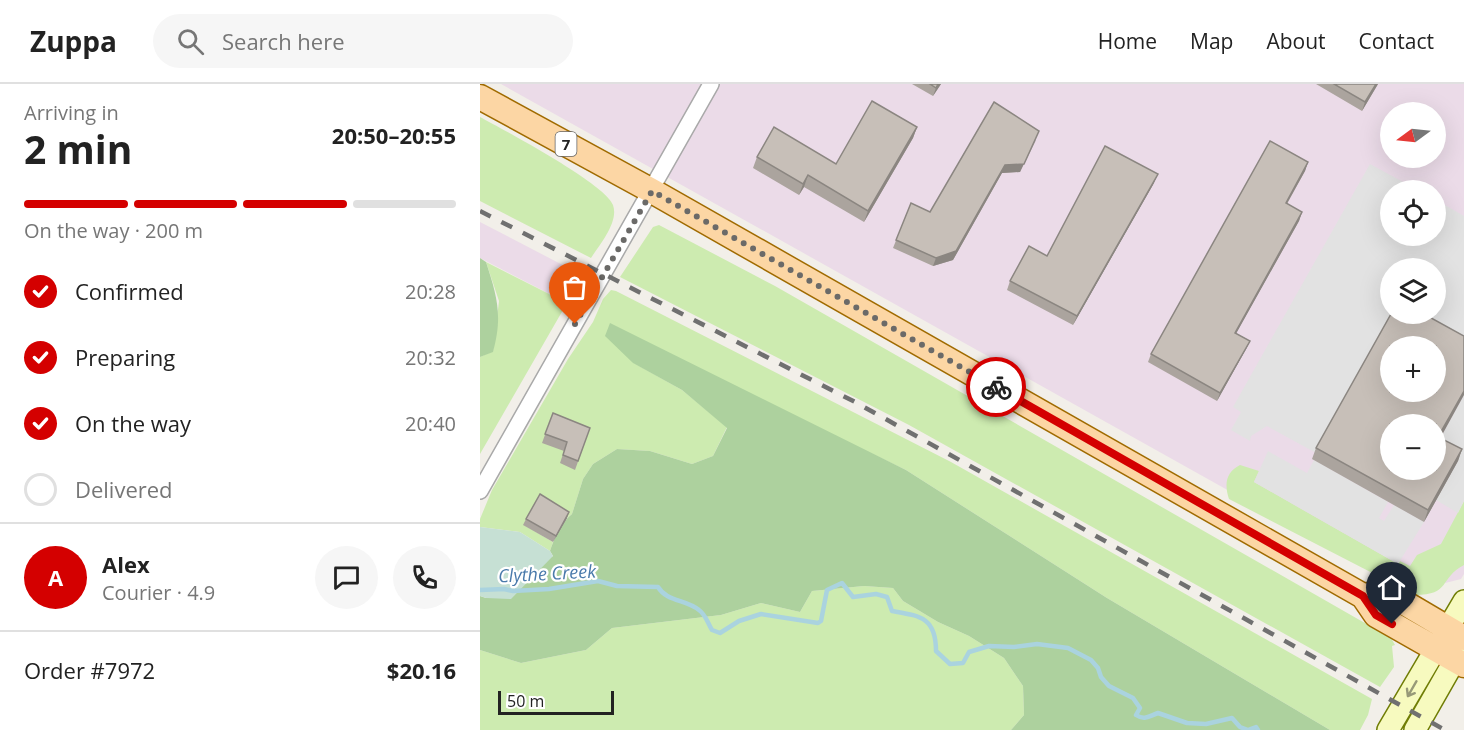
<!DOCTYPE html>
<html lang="en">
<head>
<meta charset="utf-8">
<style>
  body { margin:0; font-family:"Open Sans",sans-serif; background:#f6f6f6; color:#222; height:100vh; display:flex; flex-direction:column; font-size:22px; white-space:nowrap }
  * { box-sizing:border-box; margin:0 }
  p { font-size:20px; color:#767676 }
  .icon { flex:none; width:33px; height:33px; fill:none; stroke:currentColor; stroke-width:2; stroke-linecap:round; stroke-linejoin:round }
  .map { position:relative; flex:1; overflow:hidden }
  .panel { display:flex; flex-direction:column; background:#fff; width:480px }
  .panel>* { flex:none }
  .needle { width:39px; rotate:255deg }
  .fabs { position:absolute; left:900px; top:18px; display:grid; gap:12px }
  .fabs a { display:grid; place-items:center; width:66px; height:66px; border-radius:50%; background:#fff; box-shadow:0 6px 24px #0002; font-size:30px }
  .scale { position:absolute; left:18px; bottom:15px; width:116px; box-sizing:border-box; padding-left:6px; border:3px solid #222; border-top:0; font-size:16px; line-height:21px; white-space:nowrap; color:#222; -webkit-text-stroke:4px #fff; paint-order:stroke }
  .pin { position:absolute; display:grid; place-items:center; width:51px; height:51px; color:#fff; margin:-62px -26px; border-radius:50% 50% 50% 0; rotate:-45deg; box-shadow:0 0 6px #0007 }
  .pin .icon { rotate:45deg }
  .courier { position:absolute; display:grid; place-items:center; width:60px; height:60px; margin:-30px; border:4px solid #d40000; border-radius:50%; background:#fff; color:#222; box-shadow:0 2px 8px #0007 }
  .summary em { font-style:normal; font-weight:700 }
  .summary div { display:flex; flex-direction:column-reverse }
  .summary { display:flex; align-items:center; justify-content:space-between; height:102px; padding:0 24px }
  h1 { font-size:39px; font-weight:700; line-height:45px }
  .bar { display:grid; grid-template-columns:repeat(4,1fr); gap:9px 6px; align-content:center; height:72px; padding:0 24px }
  .bar i { height:8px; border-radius:4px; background:#e0e0e0 }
  .bar .active { background:#d40000 }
  .bar p { grid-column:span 4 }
  .line { display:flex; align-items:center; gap:15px; padding:0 24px; border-top:2px solid #e0e0e0 }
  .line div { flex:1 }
  .round { display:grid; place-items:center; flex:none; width:63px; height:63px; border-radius:32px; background:#f6f6f6 }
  ol { padding:0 24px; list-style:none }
  li { display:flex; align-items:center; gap:18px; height:66px }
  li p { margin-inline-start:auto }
  li .icon { padding:6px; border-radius:50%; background:#d40000; color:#fff; stroke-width:4 }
  li:last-child { color:#767676 }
  li i { width:33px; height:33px; border:3px solid #e0e0e0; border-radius:50% }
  header { display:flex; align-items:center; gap:36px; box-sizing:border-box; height:84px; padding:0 30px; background:#fff; border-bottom:2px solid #e0e0e0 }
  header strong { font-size:28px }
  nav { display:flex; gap:33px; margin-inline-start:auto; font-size:21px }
  .search { width:420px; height:54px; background:#f6f6f6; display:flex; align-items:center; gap:15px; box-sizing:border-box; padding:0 21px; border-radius:33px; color:#767676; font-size:22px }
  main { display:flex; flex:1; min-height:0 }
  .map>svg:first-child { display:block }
  .industrial { fill:#ebdbe8; fill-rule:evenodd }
  .grass { fill:#cdebb0 }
  .forest { fill:#add19e }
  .wetland { fill:#c6e0d4 }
  .parking { fill:#e2e2e2 }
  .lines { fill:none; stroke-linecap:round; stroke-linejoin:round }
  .stream { stroke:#aad3df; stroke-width:4.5 }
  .minor-casing { stroke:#a9a9a9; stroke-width:18 }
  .secondary-casing { stroke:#707d05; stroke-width:24 }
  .primary-casing { stroke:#a06b00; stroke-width:27 }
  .minor { stroke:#fff; stroke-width:15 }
  .secondary { stroke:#f7fabf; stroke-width:21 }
  .primary { stroke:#fcd6a4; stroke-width:24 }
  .rail { stroke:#707070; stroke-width:4.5; stroke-dasharray:12 12; stroke-linecap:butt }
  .wall { fill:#aba49e }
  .shaded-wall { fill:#8b8681 }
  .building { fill:#c7bfb8; stroke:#8b8681; stroke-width:1.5; fill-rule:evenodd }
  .oneway { stroke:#979978 }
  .done { stroke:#6b6a68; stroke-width:6; stroke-dasharray:0 10.8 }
  .route { stroke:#d40000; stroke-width:8 }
  .labels { text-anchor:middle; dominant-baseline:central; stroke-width:4.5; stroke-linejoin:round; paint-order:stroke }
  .shield { fill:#fff; stroke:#646464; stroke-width:1.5 }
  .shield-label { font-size:15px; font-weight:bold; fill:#222 }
  .water-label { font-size:18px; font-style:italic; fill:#4a7aab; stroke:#fff }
</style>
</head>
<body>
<header>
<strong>Zuppa</strong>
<div class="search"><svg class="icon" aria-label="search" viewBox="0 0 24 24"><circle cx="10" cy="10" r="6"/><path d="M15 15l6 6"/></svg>Search here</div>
<nav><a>Home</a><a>Map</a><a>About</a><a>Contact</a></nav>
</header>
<main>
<section class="panel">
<div class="summary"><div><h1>2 min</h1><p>Arriving in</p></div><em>20:50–20:55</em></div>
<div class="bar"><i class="active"></i><i class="active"></i><i class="active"></i><i></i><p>On the way · 200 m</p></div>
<ol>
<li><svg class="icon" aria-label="check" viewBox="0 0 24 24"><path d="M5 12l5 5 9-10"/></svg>Confirmed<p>20:28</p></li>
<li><svg class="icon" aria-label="check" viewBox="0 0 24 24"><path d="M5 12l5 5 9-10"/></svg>Preparing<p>20:32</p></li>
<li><svg class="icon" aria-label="check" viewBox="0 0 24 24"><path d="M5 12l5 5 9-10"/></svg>On the way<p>20:40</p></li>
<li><i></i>Delivered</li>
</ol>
<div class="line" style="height:108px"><b class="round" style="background:#d40000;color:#fff">A</b><div><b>Alex</b><p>Courier · 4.9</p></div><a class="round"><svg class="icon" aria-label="chat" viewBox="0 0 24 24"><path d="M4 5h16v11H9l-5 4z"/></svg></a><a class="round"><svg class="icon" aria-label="phone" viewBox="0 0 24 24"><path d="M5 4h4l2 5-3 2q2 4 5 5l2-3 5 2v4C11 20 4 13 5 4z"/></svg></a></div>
<div class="line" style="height:78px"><div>Order #7972</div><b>$20.16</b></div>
</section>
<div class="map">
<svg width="984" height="646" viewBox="0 0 984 646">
  <rect width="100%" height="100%" fill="#f2efe9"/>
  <path class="industrial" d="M21,0H984V490L981,495L930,508ZM910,28H956V74H910ZM910,106H956V152H910ZM910,184H956V230H910ZM910,262H956V308H910ZM910,340H956V386H910Z
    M0,138L102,191L87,219L0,174Z"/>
  <path class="grass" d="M0,33C24,46 126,100 133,121C139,138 120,160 111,174L0,117Z
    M179,141L295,202L911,554L915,561L912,562L914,583L900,603L429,341L140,193L173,143Z
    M6,178L87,219L0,370V273L13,267L19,217Z
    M131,206L136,207L471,378L892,615L888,631L880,646H850L627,514L426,386L313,332L152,278L202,306L247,343L233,372L212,380L170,367L137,365L113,380L103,395L92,430L87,434L58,416L44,441L73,458L70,467L40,448L0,443V435L12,406L88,275L113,238L123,215Z
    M760,381L779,387L774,398L918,480L920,477L930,482L937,471L961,460L984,417V481C959,494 971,511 935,511L749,415C744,400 746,388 760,381Z
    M384,502L413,504L423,517L458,538L489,552L524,574L543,602L544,631L531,646H0V566L41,579L106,566L132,544L241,531L281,519L320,528L332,507Z"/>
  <path class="forest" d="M0,174L6,178C17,212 23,232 13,268L0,273Z
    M130,239L426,386L627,514L850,646H531L544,631L543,602L524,574L489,552L458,538L423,517L413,504L384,502L332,507L320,528L281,519L241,531L132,544L106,566L41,579L0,566V512L6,514L73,472L70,467C74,455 81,438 92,430L103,395L113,380L137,365L170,367L212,380L233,372L247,344L202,306L153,279L125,252Z"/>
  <path class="wetland" d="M0,443L40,448L70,467L73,472L31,515L6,514L0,512Z"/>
  <path class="parking" d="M890,80L938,106H910V152H956V116L984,132V266L920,230H956V184H910V230H913L836,369L787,342L771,352L770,357L751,346L761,328L753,323Z
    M984,311V417L978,429L956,416L978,377L956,362Z
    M788,367L827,389L834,376L908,418L899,434L904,437L914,421L944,438L918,480L774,398Z"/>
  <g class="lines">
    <path class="stream" d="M0,506L24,505L33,507L69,505L118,497L137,502L178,503C187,518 206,515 219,526C226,531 227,538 232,546L240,549L259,537L281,530L338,539L341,537L347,506L362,499L373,513L396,510L407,513L412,527C440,532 456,533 456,567L470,580L483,579L489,568L509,562L534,563L557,560L588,564L611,576L618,584L621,593L629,602L653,614L660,624L656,631C665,637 669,632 678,629L707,639L726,640L752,634L760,643L768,646L776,643L778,646"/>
    <defs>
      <path id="minor" d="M0,407L231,0"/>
      <path id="secondary" d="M908,646L984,517
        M935,646L984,560"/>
      <path id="primary" d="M0,13L172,107L883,512L896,531L984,581
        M883,512L906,508L984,554"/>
    </defs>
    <use href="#minor" class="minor-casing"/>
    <use href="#secondary" class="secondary-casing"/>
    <use href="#primary" class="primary-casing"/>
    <use href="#minor" class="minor"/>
    <use href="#secondary" class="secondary"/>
    <use href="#primary" class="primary"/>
    <path class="rail" d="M0,127L375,318L965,646"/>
  </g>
  <path class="wall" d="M432,0H461L453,12Z
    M836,0H898L882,27Z
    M437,43L433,54L384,138L324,103L319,111L273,84L277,73L356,80Z
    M556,56L540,88L522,89L473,176L453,182L413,164L431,119L450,128Z
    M828,78L825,87L807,120L822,128L819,137L756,249L770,257L766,265L737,317L668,278L671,270Z
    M674,99L593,241L527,206L530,197Z
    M73,329L110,344L95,386L80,379L84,367L62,359Z
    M960,354L982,365L978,377L944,438L832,375L836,364Z
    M87,434L73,458L43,441L46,435Z"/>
  <path class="shaded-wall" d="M458,0H461L453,12L456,4Z
    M896,0H898L882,27L885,18Z
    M437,43L433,54L384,138L388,127Z
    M559,47L540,88L522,89L473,176L453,182L456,174L525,81Z
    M828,78L825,87L802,128L806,119Z
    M678,90L674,99L593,241L597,232Z
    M328,91L324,103L319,111L323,100Z
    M822,128L819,137L752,257L755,249Z
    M770,257L766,265L737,317L740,309Z
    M984,307V311L956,362L958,353Z
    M982,365L978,377L944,438L948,426Z
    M89,428L87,434L73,458L76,452Z"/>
  <path class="building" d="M450,0H458L456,4Z
    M854,0H896L885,18Z
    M392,17L437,43L388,127L328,91L323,100L277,73L294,43L356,80Z
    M514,18L559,47L544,80L525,81L476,167L456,174L416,156L431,119L450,128Z
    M790,57L828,78L806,119L822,128L755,249L770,257L740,309L671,270Z
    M625,62L678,90L597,232L530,197L549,162L567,172Z
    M911,230H944L984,252V307L958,353L982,365L948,426L836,364ZM910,262H956V308H910ZM910,340H956V386H910Z
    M73,329L110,344L98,377L83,371L87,358L65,350Z
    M60,410L89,428L76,452L46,435Z"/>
  <defs><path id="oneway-shaft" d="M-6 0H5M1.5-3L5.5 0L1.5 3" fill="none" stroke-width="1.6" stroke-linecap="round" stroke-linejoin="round" transform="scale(1.5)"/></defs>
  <use class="oneway" href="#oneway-shaft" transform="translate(932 605) rotate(120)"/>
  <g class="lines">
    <path class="done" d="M95,240L172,107L516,303"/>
    <path class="route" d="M516,303L883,512L896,531L912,540"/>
  </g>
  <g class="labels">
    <rect class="shield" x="75.5" y="48" width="21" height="24" rx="4.5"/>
    <g class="shield-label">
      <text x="86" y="60">7</text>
    </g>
    <g class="water-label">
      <text transform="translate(67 489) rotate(-3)">Clythe Creek</text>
    </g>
  </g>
</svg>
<div class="fabs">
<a><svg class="needle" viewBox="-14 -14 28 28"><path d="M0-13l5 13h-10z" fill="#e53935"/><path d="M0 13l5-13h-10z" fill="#767676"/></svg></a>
<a><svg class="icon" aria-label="locate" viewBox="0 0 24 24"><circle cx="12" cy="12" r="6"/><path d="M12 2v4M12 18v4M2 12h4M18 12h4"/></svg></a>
<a><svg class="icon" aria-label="layers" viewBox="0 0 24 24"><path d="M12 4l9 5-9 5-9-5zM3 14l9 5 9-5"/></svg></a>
<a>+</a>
<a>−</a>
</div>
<div class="scale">50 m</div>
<div class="pin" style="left:95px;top:240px;background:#ea580c"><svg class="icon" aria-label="bag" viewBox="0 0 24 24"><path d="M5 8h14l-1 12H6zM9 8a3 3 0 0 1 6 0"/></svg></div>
<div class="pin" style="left:912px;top:540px;background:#1f2937"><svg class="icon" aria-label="home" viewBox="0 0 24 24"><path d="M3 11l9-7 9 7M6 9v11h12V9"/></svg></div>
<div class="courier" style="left:516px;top:303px"><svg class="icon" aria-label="bike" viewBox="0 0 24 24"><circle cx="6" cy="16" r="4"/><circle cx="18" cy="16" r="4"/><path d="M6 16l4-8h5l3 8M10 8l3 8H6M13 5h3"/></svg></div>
</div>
</main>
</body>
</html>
